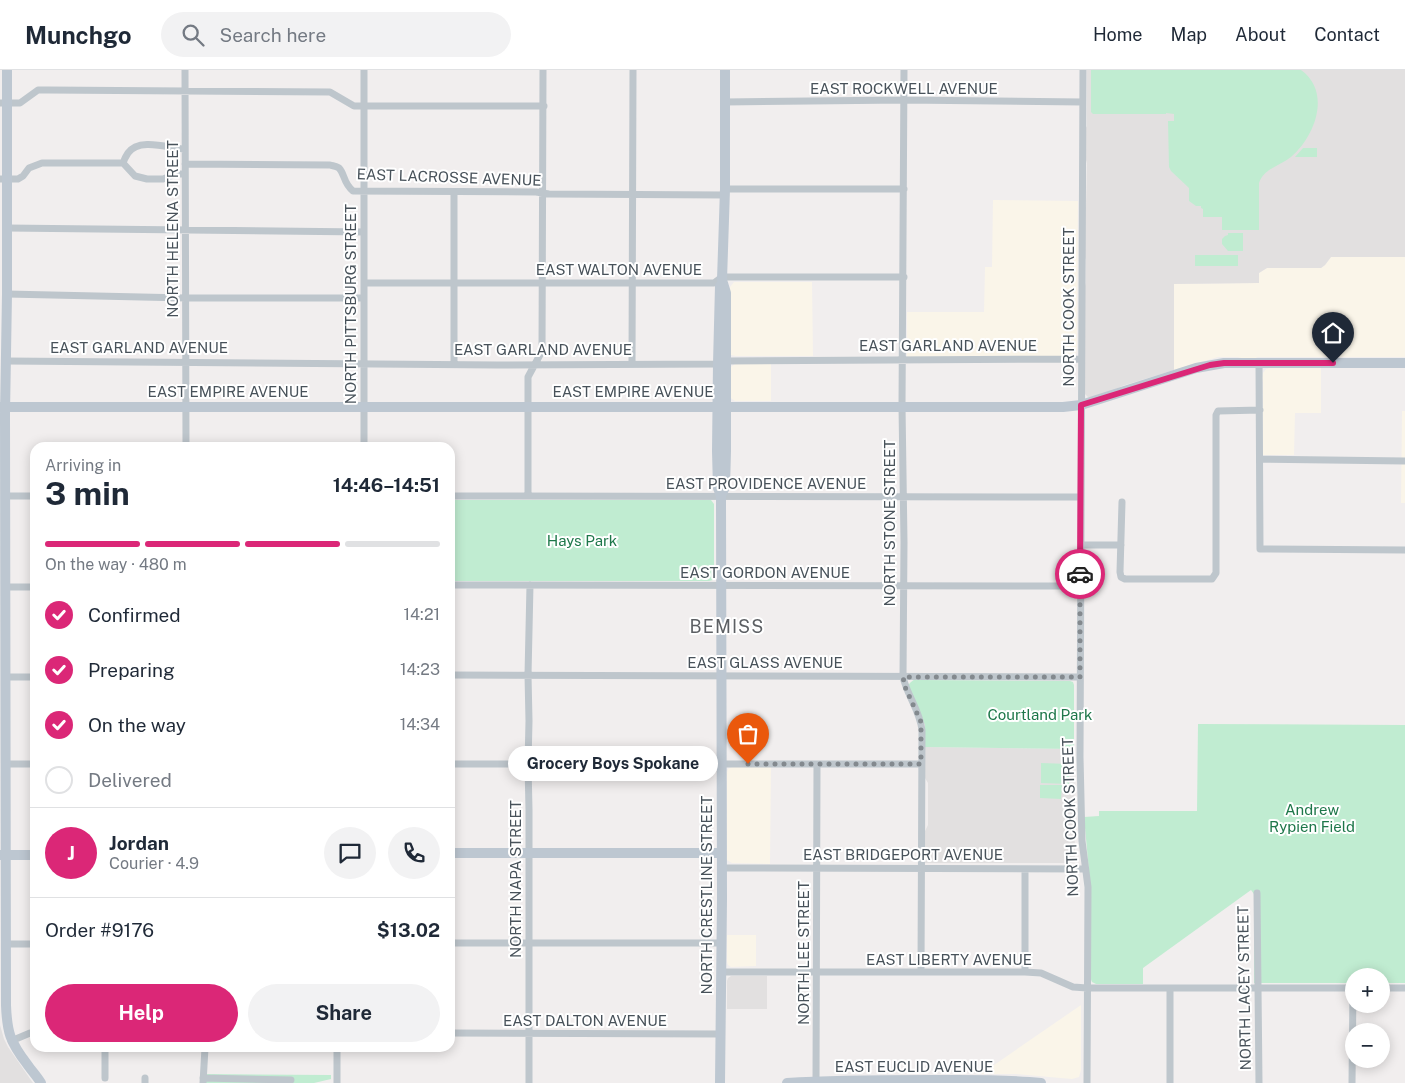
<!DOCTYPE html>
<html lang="en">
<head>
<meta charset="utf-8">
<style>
  body { margin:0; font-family:"Public Sans",sans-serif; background:#f2f2f3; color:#1f2937; height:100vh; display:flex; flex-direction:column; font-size:19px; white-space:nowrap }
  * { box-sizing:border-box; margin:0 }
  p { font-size:16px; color:#747a83 }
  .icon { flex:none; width:28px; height:28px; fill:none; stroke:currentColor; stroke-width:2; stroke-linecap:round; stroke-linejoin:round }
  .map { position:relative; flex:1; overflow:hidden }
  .panel { position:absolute; left:30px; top:372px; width:425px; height:610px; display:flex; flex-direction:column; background:#fff; border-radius:15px; box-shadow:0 2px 12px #0003 }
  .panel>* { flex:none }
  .buttons { position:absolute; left:1345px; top:898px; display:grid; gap:10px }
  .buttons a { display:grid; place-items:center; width:45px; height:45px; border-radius:50%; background:#fff; box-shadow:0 2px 12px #0003; font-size:25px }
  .pin { position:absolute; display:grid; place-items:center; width:42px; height:42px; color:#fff; margin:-51px -21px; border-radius:50% 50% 50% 0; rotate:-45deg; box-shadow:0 0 5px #0007 }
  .pin .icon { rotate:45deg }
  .courier { position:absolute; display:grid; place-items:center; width:50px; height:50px; margin:-25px; border:4px solid #db2777; border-radius:50%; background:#fff; color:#222; box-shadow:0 1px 6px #0007 }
  .bubble { position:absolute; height:35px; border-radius:18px; background:#fff; box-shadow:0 2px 12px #0003; font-size:16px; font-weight:700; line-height:35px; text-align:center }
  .headline em { font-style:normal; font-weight:700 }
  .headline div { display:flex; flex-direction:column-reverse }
  .headline { display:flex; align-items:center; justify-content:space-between; height:85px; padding:0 15px }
  h1 { font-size:32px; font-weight:700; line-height:38px }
  .bar { display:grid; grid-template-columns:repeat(4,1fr); gap:8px 5px; align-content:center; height:60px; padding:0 15px }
  .bar i { height:6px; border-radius:4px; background:#e0e1e3 }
  .bar .selected { background:#db2777 }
  .bar p { grid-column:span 4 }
  .line { display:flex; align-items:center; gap:12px; padding:0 15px; border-top:1px solid #e0e1e3 }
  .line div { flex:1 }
  .round { display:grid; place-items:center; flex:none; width:52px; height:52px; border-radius:26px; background:#f2f2f3 }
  ol { padding:0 15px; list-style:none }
  li { display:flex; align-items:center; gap:15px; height:55px }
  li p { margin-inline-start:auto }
  li .icon { padding:5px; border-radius:50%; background:#db2777; color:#fff; stroke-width:4 }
  li:last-child { color:#747a83 }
  li i { width:28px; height:28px; border:2px solid #e0e1e3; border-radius:50% }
  .button { display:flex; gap:10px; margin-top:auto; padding:10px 15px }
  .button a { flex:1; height:58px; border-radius:30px; background:#db2777; color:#fff; font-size:20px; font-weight:700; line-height:58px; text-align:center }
  .button a+a { background:#f2f2f3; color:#1f2937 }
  header { display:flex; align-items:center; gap:30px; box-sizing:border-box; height:70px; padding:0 25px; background:#fff; border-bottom:1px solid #e0e1e3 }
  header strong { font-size:24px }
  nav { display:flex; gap:28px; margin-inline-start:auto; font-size:18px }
  .search { width:350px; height:45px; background:#f2f2f3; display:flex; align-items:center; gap:12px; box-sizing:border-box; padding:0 18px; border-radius:28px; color:#747a83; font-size:19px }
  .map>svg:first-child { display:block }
  .commercial { fill:#faf5e9 }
  .education { fill:#e2e0e0 }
  .green { fill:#c0ecd1 }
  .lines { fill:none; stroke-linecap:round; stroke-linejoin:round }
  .street { stroke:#bec6cc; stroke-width:7 }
  .secondary { stroke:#bdc7d1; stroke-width:10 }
  .done { stroke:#83898e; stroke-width:5; stroke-dasharray:0 9 }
  .route { stroke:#db2777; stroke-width:6 }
  .labels { text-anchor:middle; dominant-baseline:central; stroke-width:4; stroke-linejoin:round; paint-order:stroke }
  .street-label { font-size:15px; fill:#48525a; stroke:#fff }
  .park-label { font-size:15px; fill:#1e774a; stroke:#fff }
  .quarter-label { font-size:18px; letter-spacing:1px; fill:#5c5f63; stroke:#fff }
</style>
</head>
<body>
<header>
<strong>Munchgo</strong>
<div class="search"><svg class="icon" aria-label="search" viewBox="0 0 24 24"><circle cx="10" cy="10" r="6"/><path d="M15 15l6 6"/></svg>Search here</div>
<nav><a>Home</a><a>Map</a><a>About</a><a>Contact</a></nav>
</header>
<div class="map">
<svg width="1405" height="1013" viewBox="0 0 1405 1013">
  <rect width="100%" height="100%" fill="#f1eeee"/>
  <path class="commercial" d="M993,130L1078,131L1077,280L1075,287H907V242H984L985,197H992Z
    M1331,187H1405V287H1258L1253,289H1244L1238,287H1218L1174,300V214L1258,213L1259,203L1267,198H1321L1325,195Z
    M734,212H812L813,286H736L731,285L730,282V217Z
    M735,294H771V331H735L732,329L731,328V297Z
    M1270,298H1321V343H1295L1294,385H1263V313L1262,308L1263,303L1266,299Z
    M1402,341H1405V433H1401Z
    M732,697H771L770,794L732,793L727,790V702L728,699Z
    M727,865H756V896L731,897L728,895L727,892Z
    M1081,935V1000L1079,1007L1072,1009L1016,1004H981Z"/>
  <path class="education" d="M1087,0H1405V187H1331L1325,195L1321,198H1267L1259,203V213L1174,214V300L1122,316L1108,323L1093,328L1088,327L1085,324L1084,219L1086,213V190L1084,185V140L1086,134L1087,93L1085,87L1084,61L1087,56Z
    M925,677L1074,679L1075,792L1073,793H925V761L928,755V713L925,708Z
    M731,906H767V939H727V911L728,908Z
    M0,955L4,969L8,977L33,1013H0Z"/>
  <path class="green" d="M1091,0H1301C1332,22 1315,67 1291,87C1280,96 1264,98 1259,113V160H1222V147H1203V139L1201,138V136H1196L1189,131V118L1171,101L1169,97L1168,51H1174V44L1166,43V44H1093L1091,42Z
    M1303,78H1317V87H1295Z
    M1228,163H1243V181H1228L1222,174V169L1225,166L1228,165Z
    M1195,185H1238V196H1195Z
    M450,430H711L714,434V506L713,510L709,511H450Z
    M915,609L924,610L1070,611L1073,612L1074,615V679L925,677V655L908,615L911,612Z
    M1198,654L1405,655V913H1381V906H1354V913H1254V824L1251,820L1143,898V914H1096L1092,912L1090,907L1089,801L1084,747L1099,746V741H1197Z
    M1041,693L1069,694V714L1041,713Z
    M1040,715H1062L1061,729L1040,728Z
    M206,1004L331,1005V1009L314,1013H206Z"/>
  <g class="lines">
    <path class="street" d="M185,0L186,378
      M904,0L902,336L904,472L903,607C907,625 920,641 922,660L921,902
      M1083,0L1080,687L1082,771L1088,817L1087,1013
      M725,32L904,30L1082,32
      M0,33H20L38,20H48L330,22L354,36H544
      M123,93C124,90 126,86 128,83C139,67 169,78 184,79
      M185,94L330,95C333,96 336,96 339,98C345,104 343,113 353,121L536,122L549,124L725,125
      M0,109H18L23,106L29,98L42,93H123L135,106L147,109H163L176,104H185
      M725,119H904
      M454,122V294
      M7,158L364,162
      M364,213H714L722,207H904
      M7,224L186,228H364
      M6,291L497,295L718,294L726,291L1081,289
      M1259,292L1260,479L1405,480
      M632,294L633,0
      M364,378V0
      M1260,389L1405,391
      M6,426H35
      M450,426L1081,427
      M528,426V307L542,281L543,0
      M1122,432L1120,502L1121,507L1125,509H1212L1216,503V345L1218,341L1260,340
      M1081,475H1121
      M450,515L1080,516
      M6,517H35
      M450,605L1080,607
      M6,607H35
      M6,694H35
      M450,694H921
      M721,798L1085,799
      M1257,823L1259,1013
      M450,873H721
      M6,874H35
      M721,902H1025L1041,903L1073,917L1087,918H1354
      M1025,902V799
      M1381,918H1405
      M450,963L721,964
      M11,971L30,963H35
      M105,1008V978
      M145,1008V1013
      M203,1008L291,1010
      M203,1013L205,978
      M337,1013V978
      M529,1013V740L528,694L529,651L528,605L530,515
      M816,1013L817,694
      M1170,1013V919
      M1352,1013L1353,918"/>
    <path class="secondary" d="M7,0V224L5,344L6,935C7,962 10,972 27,994C31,1000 37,1006 41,1013
      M720,216L718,294L717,381L718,418L721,426
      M0,337H1063L1081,335L1196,298L1224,293H1405
      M450,783H721
      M1,785H35
      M720,1013L722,829L721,432V426L725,417L726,381V223L722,210L725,119V0
      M787,1013C834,1010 882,1010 929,1010C967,1010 1004,1009 1041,1013"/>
  </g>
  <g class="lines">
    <path class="done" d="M748,694H921V652L905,617L903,607H1080V504"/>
    <path class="route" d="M1080,504L1081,335L1210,295L1224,293H1333"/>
  </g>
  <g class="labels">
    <g class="street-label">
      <text x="904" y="18">EAST ROCKWELL AVENUE</text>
      <text transform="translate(449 107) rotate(2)">EAST LACROSSE AVENUE</text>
      <text transform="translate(172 159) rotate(-90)">NORTH HELENA STREET</text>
      <text x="619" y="199">EAST WALTON AVENUE</text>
      <text transform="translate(350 234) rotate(-90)">NORTH PITTSBURG STREET</text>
      <text transform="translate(1068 237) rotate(-90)">NORTH COOK STREET</text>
      <text x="948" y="275">EAST GARLAND AVENUE</text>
      <text x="139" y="277">EAST GARLAND AVENUE</text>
      <text x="543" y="279">EAST GARLAND AVENUE</text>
      <text x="228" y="321">EAST EMPIRE AVENUE</text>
      <text x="633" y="321">EAST EMPIRE AVENUE</text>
      <text x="766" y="413">EAST PROVIDENCE AVENUE</text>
      <text transform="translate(889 453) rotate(-90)">NORTH STONE STREET</text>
      <text x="765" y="502">EAST GORDON AVENUE</text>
      <text x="765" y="592">EAST GLASS AVENUE</text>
      <text transform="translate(1070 747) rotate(-92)">NORTH COOK STREET</text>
      <text x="903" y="784">EAST BRIDGEPORT AVENUE</text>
      <text transform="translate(515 809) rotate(-90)">NORTH NAPA STREET</text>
      <text transform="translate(706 825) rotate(-90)">NORTH CRESTLINE STREET</text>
      <text transform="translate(803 883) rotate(-90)">NORTH LEE STREET</text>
      <text x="949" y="889">EAST LIBERTY AVENUE</text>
      <text transform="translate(1244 918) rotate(-91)">NORTH LACEY STREET</text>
      <text x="585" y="950">EAST DALTON AVENUE</text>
      <text x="914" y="996">EAST EUCLID AVENUE</text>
    </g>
    <g class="park-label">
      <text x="582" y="470">Hays Park</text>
      <text x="1040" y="644">Courtland Park</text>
      <text x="1312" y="739">Andrew<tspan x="1312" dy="17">Rypien Field</tspan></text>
    </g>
    <g class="quarter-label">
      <text x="727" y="556">BEMISS</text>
    </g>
  </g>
</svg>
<div class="buttons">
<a>+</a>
<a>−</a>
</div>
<div class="pin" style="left:748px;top:694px;background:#ea580c"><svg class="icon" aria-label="bag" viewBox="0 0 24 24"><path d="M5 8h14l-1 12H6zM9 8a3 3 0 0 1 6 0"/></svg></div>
<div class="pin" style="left:1333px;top:293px;background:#1f2937"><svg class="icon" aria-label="home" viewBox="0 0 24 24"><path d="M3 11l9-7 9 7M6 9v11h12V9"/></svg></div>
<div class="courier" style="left:1080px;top:504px"><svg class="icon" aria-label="car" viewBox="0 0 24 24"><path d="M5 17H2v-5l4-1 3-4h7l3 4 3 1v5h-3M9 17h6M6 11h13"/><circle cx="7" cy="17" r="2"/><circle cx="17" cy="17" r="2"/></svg></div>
<div class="bubble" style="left:508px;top:676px;width:210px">Grocery Boys Spokane</div>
<section class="panel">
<div class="headline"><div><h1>3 min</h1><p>Arriving in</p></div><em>14:46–14:51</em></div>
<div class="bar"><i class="selected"></i><i class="selected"></i><i class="selected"></i><i></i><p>On the way · 480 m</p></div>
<ol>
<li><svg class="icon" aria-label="check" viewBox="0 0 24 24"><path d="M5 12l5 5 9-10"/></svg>Confirmed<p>14:21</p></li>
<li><svg class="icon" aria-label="check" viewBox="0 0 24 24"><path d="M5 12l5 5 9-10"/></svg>Preparing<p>14:23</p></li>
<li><svg class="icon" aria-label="check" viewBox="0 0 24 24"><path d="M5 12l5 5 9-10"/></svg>On the way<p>14:34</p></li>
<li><i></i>Delivered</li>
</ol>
<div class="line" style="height:90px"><b class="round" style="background:#db2777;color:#fff">J</b><div><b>Jordan</b><p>Courier · 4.9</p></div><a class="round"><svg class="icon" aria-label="chat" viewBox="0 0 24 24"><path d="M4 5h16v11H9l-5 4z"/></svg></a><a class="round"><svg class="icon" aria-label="phone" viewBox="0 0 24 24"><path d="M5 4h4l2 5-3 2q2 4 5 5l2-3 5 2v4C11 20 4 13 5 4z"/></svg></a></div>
<div class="line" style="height:65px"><div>Order #9176</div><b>$13.02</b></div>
<div class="button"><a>Help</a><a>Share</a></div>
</section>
</div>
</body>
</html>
